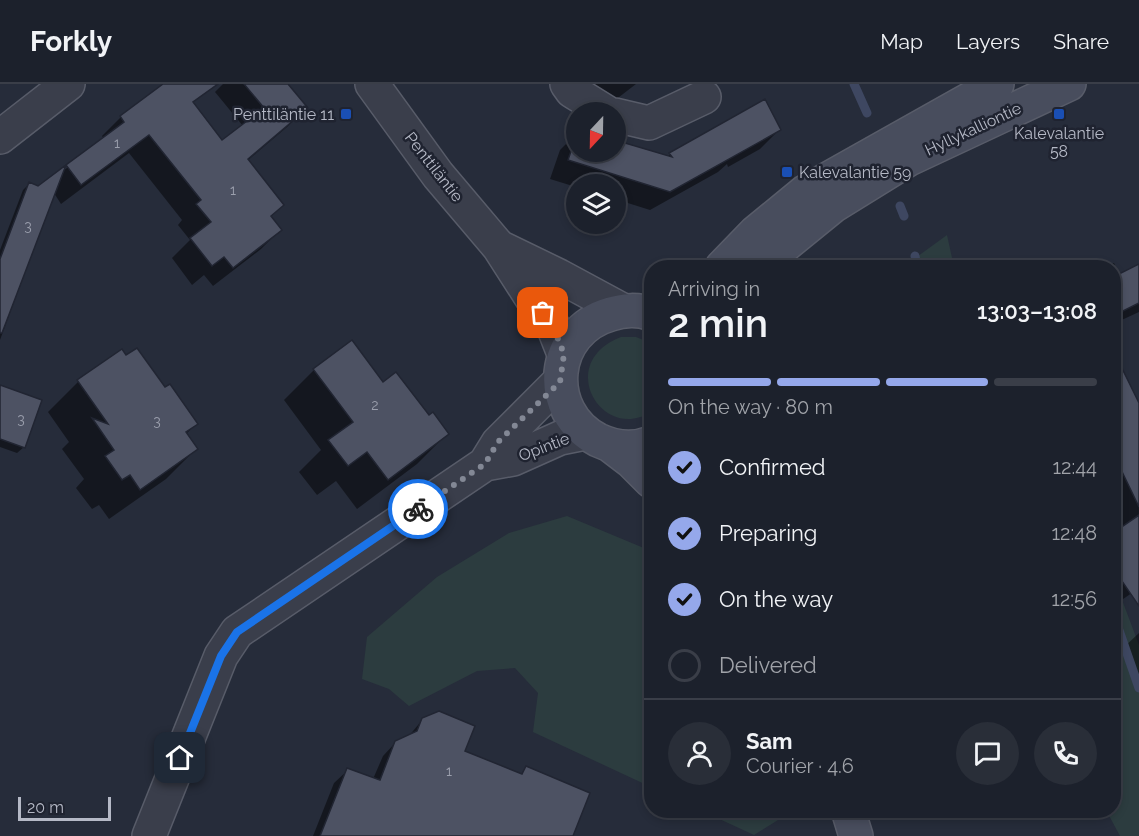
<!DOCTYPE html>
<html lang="en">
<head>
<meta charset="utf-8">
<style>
  body { margin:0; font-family:Raleway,sans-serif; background:#292e38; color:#f1f3f6; height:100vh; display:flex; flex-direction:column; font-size:22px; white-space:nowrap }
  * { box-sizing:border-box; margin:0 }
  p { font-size:20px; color:#a0a3a9 }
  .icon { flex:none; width:33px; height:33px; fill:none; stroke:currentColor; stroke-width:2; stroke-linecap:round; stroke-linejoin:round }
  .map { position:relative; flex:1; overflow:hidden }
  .drawer { position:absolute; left:644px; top:176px; width:477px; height:558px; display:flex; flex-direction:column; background:#1c212c; border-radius:24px; box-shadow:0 3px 9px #0003,0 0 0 2px #3a3e48 }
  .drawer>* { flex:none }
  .needle { width:39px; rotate:202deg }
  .buttons { position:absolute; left:566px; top:18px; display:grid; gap:12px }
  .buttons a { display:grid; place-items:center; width:60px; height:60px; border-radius:50%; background:#1c212c; box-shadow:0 3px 9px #0003,0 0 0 2px #3a3e48; font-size:30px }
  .scale { position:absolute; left:18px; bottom:15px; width:93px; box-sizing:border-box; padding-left:6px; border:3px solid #b5b9c6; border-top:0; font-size:16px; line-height:21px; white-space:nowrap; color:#b5b9c6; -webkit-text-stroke:4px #1f2330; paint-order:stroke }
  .pin { position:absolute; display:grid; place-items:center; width:51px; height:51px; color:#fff; margin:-26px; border-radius:12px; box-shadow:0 3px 9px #0006 }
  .courier { position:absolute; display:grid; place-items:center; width:60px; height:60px; margin:-30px; border:4px solid #1a73e8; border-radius:50%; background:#fff; color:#222; box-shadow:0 2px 8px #0007 }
  .overview em { font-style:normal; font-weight:600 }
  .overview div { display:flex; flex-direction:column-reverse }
  .overview { display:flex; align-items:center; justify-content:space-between; height:102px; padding:0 24px }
  h1 { font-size:39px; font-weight:600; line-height:45px }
  .bar { display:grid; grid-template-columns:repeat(4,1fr); gap:9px 6px; align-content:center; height:72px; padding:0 24px }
  .bar i { height:8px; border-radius:4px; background:#3a3e48 }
  .bar .selected { background:#95a8eb }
  .bar p { grid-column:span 4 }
  .line { display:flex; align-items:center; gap:15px; padding:0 24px; border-top:2px solid #3a3e48 }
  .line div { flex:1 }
  .round { display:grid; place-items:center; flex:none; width:63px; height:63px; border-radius:32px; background:#292e38 }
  ol { padding:0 24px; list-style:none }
  li { display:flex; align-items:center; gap:18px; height:66px }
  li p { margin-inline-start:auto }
  li .icon { padding:6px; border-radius:50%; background:#95a8eb; color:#111; stroke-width:4 }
  li:last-child { color:#a0a3a9 }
  li i { width:33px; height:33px; border:3px solid #3a3e48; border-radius:50% }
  header { display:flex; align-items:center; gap:36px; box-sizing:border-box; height:84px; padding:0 30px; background:#1c212c; border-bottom:2px solid #3a3e48 }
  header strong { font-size:28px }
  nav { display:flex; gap:33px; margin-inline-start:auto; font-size:21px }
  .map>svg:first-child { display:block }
  .green { fill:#2c3c3f }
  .shadow { fill:#0007 }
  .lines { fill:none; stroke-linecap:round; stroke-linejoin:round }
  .stream { stroke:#3e4761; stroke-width:9 }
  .building { fill:#4d5263; stroke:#212532; stroke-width:1.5 }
  .minor-casing { stroke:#585c69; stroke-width:36 }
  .tertiary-casing { stroke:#585c69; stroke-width:36 }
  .secondary-casing { stroke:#585c69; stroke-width:36 }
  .minor { stroke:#3a3e4b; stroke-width:33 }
  .tertiary { stroke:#3a3e4b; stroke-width:33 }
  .secondary { stroke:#484d5d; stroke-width:33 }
  .done { stroke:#838895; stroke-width:6; stroke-dasharray:0 10.8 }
  .route { stroke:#1a73e8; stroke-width:8 }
  .transit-dot { fill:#1a4fb4; stroke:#1f2330; stroke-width:2 }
  .labels { text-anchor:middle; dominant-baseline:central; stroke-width:5; stroke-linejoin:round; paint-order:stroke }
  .number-label { font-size:14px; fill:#9b9fad }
  .poi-label { font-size:16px; fill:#b5b9c6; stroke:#1f2330; text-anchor:end }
  .street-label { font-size:16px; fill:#b5b9c6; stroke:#1f2330 }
</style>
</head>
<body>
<header>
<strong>Forkly</strong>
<nav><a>Map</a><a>Layers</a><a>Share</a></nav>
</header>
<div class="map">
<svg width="1139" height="752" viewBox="0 0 1139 752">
  <rect width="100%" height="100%" fill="#262c3a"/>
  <path class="green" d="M947,151L954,183H903Z
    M621,253H636L651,259V328C602,359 554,279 621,253Z
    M567,432L651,467V703L533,648L538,609L515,584L477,587L409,622L389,605L362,595L367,553L437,493L509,449Z
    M1113,492L1139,561V752H1120L1106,726H1113Z
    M700,726H794L754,751Z"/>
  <path class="shadow" d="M165,0H190L199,12L192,19L222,58L243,42L215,8L223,0H286L306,24L287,43L247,77L270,133L280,146L261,165L213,202L204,191L192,201L172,174L190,156L178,141L182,136L129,69L61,120L54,109L0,256V166L23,106L29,100L39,103L63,87L104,55L102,52L121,33Z
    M580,0H636L601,27Z
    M716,44L779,46L760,65L728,83L727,80L718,88L650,126L615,115V100H576V103L550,95L560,66L576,50V68H615V58L666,73Z
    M1114,179L1120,191L1139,182V228L1113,240V183H1105Z
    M1113,268L1139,321V504L1113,522V437L1116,434L1113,427Z
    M126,273L165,305L196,340L186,350L196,365L166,395L109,435L99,421L92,425L76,404L84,395L62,365L69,358L48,328L78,298Z
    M314,286L429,333L447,350L417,380L357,425L336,397L317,411L299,388L321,366L284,316Z
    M0,346L24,363L17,369L0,363Z
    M1139,549V602L1121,566Z
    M423,635L463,668L520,691L526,684L588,709L571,752H313L334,699L348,686L373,695L383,672L396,658L408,653Z"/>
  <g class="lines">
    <path class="stream" d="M854,0L867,29
      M900,122L904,132
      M915,172L917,183
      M1113,529L1139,604"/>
  </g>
  <path class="building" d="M163,0H218L193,18L222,56L264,24L244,0H288L308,24L248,75L284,121L271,132L282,146L233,184L224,173L212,182L190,154L211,138L196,120L201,116L149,51L81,101L66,81L124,38L120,32Z
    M765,15L781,46L670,108L568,76L576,52V68H615V56L672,73L669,69Z
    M66,81L2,249H0V175L29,98L38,102Z
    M1139,180V219L1113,232V193Z
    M352,256L383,298L396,288L429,331L433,328L449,350L388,396L367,368L348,382L328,356L353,338L313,285Z
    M137,264L165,303L170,300L198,340L186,348L198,365L140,406L130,391L122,396L105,372L114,366L92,334L108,340L77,296L122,265L126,271Z
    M1113,266L1139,319V423L1113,369Z
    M0,301L42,316L25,364L0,355Z
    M1139,431V522L1113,484V449Z
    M439,627L475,642L465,667L522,690L526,682L590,709L573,752H320L347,684L380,696L395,657L417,647L422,634Z"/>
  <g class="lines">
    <defs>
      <path id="minor" d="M567,0L572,7L606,28
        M615,31L649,39L704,13
        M0,53L68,0
        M485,380L498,359L559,298
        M149,752L221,572L237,548L485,380L513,375L560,354L585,349"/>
      <path id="tertiary" d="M372,0L438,91L499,163L533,216L553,242L564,270
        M499,163L559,192L622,226"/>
      <path id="secondary" d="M722,183L755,149L805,108L997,0
        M765,183L779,166L833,122L909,75L1069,0
        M651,230C639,225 623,226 611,230C550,247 543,327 598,356C615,364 633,366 651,359
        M611,362L632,378L651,397
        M848,726L856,752"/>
    </defs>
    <use href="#minor" class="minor-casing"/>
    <use href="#tertiary" class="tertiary-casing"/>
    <use href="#secondary" class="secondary-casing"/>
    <use href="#minor" class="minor"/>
    <use href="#tertiary" class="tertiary"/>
    <use href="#secondary" class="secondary"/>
  </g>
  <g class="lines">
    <path class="done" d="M418,425L485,380L498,358L560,298L564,270L553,242L543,229"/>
    <path class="route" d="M180,674L221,572L237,548L418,425"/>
  </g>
  <g class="transit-dot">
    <rect x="340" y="24" width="12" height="12" rx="3"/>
    <rect x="1053" y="24" width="12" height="12" rx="3"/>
    <rect x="781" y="82" width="12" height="12" rx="3"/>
  </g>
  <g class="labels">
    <g class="number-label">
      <text x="117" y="59">1</text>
      <text x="233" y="106">1</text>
      <text x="28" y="142">3</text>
      <text x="375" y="321">2</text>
      <text x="21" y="335">3</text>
      <text x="157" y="337">3</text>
      <text x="449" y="687">1</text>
    </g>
    <g class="poi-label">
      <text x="334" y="30">Penttiläntie 11</text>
      <text x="1059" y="49" text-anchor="middle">Kalevalantie<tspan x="1059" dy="18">58</tspan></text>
      <text x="799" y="88" text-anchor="start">Kalevalantie 59</text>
    </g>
    <g class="street-label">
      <text transform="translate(973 45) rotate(-25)">Hyllykalliontie</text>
      <text transform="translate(434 83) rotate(52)">Penttiläntie</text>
      <text transform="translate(544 363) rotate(-21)">Opintie</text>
    </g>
  </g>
</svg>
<div class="buttons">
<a><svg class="needle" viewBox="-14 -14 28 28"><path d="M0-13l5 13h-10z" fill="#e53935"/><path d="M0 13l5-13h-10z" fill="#a0a3a9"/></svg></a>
<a><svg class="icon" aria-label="layers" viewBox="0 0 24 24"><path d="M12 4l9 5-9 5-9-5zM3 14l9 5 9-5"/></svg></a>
</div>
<div class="scale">20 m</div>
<div class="pin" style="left:543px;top:229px;background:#ea580c"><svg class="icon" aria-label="bag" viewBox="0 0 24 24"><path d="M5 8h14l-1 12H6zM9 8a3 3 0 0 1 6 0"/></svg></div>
<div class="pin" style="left:180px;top:674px;background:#1f2937"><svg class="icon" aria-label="home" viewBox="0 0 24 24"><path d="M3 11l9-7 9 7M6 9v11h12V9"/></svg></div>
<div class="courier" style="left:418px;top:425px"><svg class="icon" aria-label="bike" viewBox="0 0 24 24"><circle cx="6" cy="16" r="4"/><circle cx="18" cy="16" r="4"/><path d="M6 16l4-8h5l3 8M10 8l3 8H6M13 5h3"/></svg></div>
<section class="drawer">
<div class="overview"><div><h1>2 min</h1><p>Arriving in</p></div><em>13:03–13:08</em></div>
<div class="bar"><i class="selected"></i><i class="selected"></i><i class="selected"></i><i></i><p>On the way · 80 m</p></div>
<ol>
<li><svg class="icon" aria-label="check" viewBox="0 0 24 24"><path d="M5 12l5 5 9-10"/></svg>Confirmed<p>12:44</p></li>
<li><svg class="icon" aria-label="check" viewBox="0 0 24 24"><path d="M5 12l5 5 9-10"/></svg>Preparing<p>12:48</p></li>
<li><svg class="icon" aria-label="check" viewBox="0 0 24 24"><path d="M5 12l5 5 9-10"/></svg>On the way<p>12:56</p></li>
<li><i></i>Delivered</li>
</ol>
<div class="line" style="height:108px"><a class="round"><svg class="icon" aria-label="person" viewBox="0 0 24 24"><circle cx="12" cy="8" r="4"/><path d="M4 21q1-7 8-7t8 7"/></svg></a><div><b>Sam</b><p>Courier · 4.6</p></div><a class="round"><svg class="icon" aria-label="chat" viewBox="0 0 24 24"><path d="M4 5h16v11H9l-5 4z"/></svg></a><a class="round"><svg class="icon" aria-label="phone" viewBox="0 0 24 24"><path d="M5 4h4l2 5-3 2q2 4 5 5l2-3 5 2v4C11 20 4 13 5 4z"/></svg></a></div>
</section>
</div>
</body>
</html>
